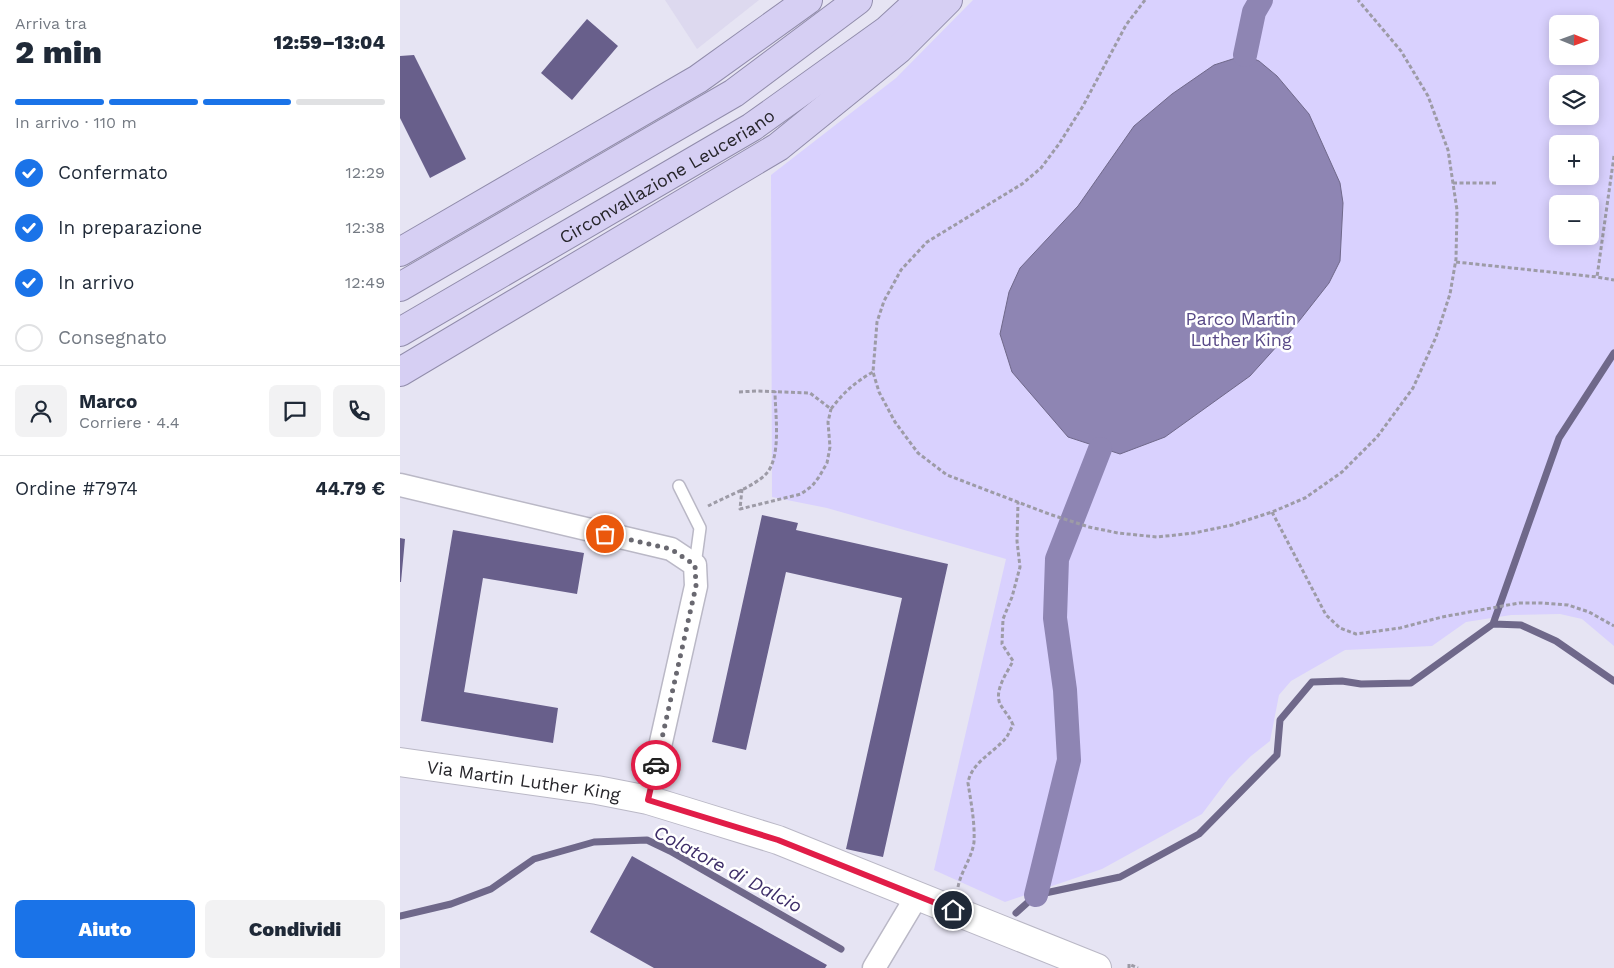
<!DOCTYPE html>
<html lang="it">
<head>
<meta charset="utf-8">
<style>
  body { margin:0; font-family:"Work Sans",sans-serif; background:#f2f2f3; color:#1f2937; height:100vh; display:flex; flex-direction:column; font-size:19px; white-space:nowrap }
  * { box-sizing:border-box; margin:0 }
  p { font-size:16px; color:#747a83 }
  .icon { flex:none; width:28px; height:28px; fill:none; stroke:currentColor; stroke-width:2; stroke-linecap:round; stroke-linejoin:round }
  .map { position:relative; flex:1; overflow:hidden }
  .details { display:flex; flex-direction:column; background:#fff; width:400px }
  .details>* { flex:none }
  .needle { width:32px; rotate:91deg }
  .fabs { position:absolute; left:1149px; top:15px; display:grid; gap:10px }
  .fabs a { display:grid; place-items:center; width:50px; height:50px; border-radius:8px; background:#fff; box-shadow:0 2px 12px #0003; font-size:25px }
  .pin { position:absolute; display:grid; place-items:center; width:42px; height:42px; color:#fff; margin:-21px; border:2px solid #fff; border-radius:50%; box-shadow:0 1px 5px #0007 }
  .courier { position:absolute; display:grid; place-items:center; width:50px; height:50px; margin:-25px; border:4px solid #e11d48; border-radius:50%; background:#fff; color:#222; box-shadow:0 1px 6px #0007 }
  .head em { font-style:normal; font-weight:800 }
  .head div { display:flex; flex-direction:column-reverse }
  .head { display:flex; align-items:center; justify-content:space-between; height:85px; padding:0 15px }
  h1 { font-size:32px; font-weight:800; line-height:38px }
  .bar { display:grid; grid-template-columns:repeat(4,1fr); gap:8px 5px; align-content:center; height:60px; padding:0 15px }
  .bar i { height:6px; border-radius:4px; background:#e0e1e3 }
  .bar .current { background:#1a73e8 }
  .bar p { grid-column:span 4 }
  .line { display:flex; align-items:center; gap:12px; padding:0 15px; border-top:1px solid #e0e1e3 }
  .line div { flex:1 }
  .round { display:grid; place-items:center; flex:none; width:52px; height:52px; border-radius:8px; background:#f2f2f3 }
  ol { padding:0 15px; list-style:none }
  li { display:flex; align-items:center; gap:15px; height:55px }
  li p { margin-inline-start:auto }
  li .icon { padding:5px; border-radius:50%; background:#1a73e8; color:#fff; stroke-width:4 }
  li:last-child { color:#747a83 }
  li i { width:28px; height:28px; border:2px solid #e0e1e3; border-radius:50% }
  .button { display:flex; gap:10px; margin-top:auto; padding:10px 15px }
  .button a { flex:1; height:58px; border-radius:8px; background:#1a73e8; color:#fff; font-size:20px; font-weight:800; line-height:58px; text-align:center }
  .button a+a { background:#f2f2f3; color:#1f2937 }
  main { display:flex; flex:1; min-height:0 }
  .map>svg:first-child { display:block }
  .built { fill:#ddd9ef }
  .green { fill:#d9d1fe; fill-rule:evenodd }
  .water { fill:#8e85b3; stroke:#6f688a }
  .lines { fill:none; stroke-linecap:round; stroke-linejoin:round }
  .stream { stroke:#6f688a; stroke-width:7 }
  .canal { stroke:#8e85b3; stroke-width:24 }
  .building { fill:#685f8b }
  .service-casing { stroke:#bab8c6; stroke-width:14 }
  .minor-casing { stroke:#bab8c6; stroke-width:25 }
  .tertiary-casing { stroke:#bab8c6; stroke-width:30 }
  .trunk-casing { stroke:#918cab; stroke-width:30 }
  .path { stroke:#9d9ba6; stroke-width:3; stroke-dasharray:4 2.5; stroke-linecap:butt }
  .service { stroke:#fff; stroke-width:11 }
  .minor { stroke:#fff; stroke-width:22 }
  .tertiary { stroke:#fff; stroke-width:28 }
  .trunk { stroke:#d6cff3; stroke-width:28 }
  .done { stroke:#696870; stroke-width:5; stroke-dasharray:0 9 }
  .route { stroke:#e11d48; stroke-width:6 }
  .labels { text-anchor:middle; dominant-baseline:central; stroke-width:5; stroke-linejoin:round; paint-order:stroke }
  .street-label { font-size:18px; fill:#26252a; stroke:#fff }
  .park-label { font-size:18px; fill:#594a88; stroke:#fff }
  .water-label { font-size:19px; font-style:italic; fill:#3d2d68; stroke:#fff }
</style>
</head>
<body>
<main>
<section class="details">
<div class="head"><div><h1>2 min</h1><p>Arriva tra</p></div><em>12:59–13:04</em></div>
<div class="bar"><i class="current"></i><i class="current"></i><i class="current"></i><i></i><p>In arrivo · 110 m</p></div>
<ol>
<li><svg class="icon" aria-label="check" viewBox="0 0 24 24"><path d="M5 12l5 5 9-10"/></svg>Confermato<p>12:29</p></li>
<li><svg class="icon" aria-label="check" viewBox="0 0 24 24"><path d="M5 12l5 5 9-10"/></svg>In preparazione<p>12:38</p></li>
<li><svg class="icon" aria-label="check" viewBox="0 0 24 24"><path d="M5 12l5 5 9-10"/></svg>In arrivo<p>12:49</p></li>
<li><i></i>Consegnato</li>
</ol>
<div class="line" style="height:90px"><a class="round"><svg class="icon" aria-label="person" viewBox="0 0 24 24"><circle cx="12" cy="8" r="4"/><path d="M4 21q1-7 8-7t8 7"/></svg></a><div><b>Marco</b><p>Corriere · 4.4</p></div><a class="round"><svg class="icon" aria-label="chat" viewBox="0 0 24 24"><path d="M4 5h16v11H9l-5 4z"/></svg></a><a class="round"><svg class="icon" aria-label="phone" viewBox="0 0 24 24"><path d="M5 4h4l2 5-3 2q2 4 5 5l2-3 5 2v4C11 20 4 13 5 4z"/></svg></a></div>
<div class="line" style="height:65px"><div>Ordine #7974</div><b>44.79 €</b></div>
<div class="button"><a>Aiuto</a><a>Condividi</a></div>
</section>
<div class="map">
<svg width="1214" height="968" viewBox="0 0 1214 968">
  <rect width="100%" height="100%" fill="#e6e4f3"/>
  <path class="built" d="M265,0H359L297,49Z"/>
  <path class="green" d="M573,0H1214V646L1182,619L1160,614L1111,615L1066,622L1032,646L945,650L891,681L879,695L870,741L851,756L829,778L802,814L702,869L605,902L534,870L606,559L427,508L372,497L371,175L496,78ZM1158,24H1190V56H1158ZM1158,84H1190V116H1158ZM1158,144H1190V176H1158ZM1158,204H1190V236H1158Z"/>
  <path class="water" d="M845,55L859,61L877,76L909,114L940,183L943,203L940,261L929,283L896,325L850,376L765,437L720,454L668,437L612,372L600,334L609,292L620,268L678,206L734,126L772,94L814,65Z"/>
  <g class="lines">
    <path class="stream" d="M1093,624L1159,438L1214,353
      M616,913L636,895L720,877L799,834L877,755L880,720L912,682L942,681L961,684L1011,683L1093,624L1121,625L1156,641L1214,681
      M0,916L51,904L91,889L134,859L194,842L247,840L270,851L441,949"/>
    <path class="canal" d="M845,55L854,12L861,0
      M636,895L669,760L665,690L655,618L657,559L700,449"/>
  </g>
  <path class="building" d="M187,19L218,46L172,100L141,73Z
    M14,55L66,159L30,178L0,118V56Z
    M362,515L398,523L396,530L548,564L483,857L446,849L502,598L386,572L346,750L312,742Z
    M53,530L184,553L177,594L83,578L64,692L158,708L153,743L21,721Z
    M0,538L5,539L1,582H0Z
    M232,856L427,965L425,968H254L190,932Z"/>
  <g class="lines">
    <defs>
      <path id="service" d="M279,486L300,528L295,565"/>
      <path id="minor" d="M0,485L271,549L295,565L296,586L248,800
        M474,968L517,896"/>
      <g id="tertiary">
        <path id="s1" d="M0,762L197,790L248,800L284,811L378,840L697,968"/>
      </g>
      <g id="trunk">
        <path d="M0,252L298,79L408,0"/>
        <path d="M0,287L334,93L458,0"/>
        <path id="s2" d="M0,332L352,127L486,31L520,0"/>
        <path d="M0,372L378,147L499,49L548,0"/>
      </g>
    </defs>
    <use href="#service" class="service-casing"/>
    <use href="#minor" class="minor-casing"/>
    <use href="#tertiary" class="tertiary-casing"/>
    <use href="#trunk" class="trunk-casing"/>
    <path class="path" d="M745,0L726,25L683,106L659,144L641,168L622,184L527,242L501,270L484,301L477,322L473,372L479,392L495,422L518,453L547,475L649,514L689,527L718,533L757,537L794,533L832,525L872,512L905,498L942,472L977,437L1013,388L1036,337L1050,294L1056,259L1057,210L1048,150L1028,96L1001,51L958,0
      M1214,156L1197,277L1214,280
      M1053,183H1096
      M1056,262L1197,277
      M339,392L356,391L410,393L431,409C443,393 455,382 473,372
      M342,489L340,509L401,494L412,486L419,477L427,463L430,447L428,422L431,409
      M308,506C323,498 355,486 366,474C382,457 375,413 375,391
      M872,512L926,615L940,628L956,634L1000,628L1042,617L1119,603H1141L1168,605L1189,612L1214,626
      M558,887C561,871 572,858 574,842C575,823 571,802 568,783C571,763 593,753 605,739C608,736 610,730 613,725C610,717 604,711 600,704C594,690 607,673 613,661L602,644L603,619L612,597L620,567L617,541L618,502
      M729,968V964L738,968"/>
    <use href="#service" class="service"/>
    <use href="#minor" class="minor"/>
    <use href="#tertiary" class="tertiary"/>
    <use href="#trunk" class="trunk"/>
  </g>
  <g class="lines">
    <path class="done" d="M205,534L271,549L295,565L296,586L256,765"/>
    <path class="route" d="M256,765L248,800L378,840L553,910"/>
  </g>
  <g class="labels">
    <g class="street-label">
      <text stroke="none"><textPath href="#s2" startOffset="309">Circonvallazione Leuceriano</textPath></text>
      <text stroke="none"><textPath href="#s1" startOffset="125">Via Martin Luther King</textPath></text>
    </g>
    <g class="park-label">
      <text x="841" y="318">Parco Martin<tspan x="841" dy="21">Luther King</tspan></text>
    </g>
    <g class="water-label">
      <text transform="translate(328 869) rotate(28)">Colatore di Dalcio</text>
    </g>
  </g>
</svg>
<div class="fabs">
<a><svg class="needle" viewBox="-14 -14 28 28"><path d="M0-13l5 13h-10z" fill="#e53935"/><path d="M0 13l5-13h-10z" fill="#747a83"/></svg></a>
<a><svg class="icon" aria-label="layers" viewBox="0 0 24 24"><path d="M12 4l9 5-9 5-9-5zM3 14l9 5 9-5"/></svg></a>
<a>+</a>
<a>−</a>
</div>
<div class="pin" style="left:205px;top:534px;background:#ea580c"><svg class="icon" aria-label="bag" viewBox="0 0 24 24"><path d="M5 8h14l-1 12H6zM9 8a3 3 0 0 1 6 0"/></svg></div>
<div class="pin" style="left:553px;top:910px;background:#1f2937"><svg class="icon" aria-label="home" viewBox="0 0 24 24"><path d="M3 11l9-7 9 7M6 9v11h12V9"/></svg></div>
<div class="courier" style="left:256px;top:765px"><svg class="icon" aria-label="car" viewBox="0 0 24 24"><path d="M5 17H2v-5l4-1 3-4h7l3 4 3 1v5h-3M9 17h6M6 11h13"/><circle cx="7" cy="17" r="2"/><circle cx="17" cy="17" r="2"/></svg></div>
</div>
</main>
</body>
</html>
